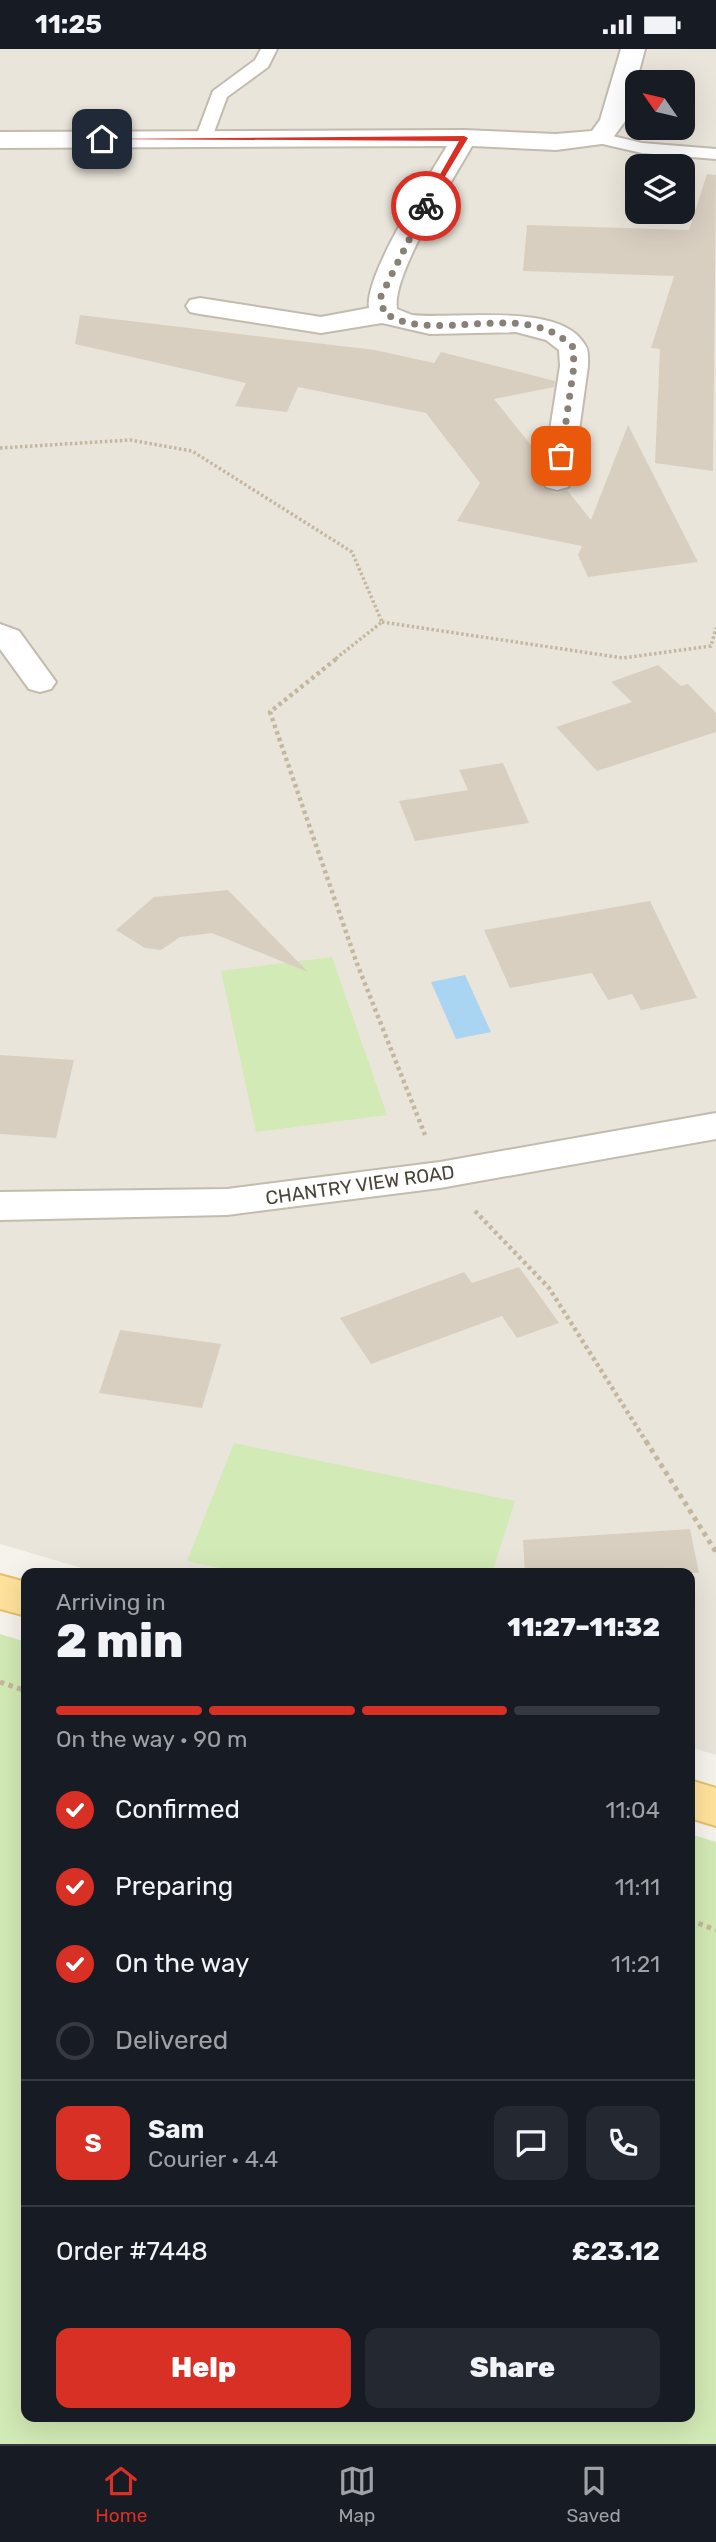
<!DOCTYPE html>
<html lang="en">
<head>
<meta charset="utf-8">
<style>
  body { margin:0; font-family:Rubik,sans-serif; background:#242831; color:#f1f3f6; height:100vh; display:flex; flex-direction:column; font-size:26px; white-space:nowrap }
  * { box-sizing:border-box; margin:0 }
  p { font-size:23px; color:#9ea1a6 }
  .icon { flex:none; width:38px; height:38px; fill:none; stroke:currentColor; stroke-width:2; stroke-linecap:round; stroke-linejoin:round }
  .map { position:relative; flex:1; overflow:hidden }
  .sheet { position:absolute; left:21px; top:1519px; width:674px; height:854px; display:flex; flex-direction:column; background:#171b24; border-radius:14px; box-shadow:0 7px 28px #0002 }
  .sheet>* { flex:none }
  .needle { width:46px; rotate:304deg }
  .tools { position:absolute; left:625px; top:21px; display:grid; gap:14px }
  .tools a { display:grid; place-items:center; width:70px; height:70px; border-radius:14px; background:#171b24; box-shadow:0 7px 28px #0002; font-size:35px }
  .pin { position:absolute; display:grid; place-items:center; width:60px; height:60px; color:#fff; margin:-30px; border-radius:14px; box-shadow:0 4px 10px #0006 }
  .courier { position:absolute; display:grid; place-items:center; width:70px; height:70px; margin:-35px; border:5px solid #d93025; border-radius:50%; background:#fff; color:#222; box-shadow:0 2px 9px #0007 }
  .summary em { font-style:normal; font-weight:800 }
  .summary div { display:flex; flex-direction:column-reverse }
  .summary { display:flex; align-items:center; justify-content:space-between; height:119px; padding:0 35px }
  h1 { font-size:46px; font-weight:800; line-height:52px }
  .bar { display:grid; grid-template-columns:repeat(4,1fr); gap:10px 7px; align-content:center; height:84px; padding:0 35px }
  .bar i { height:9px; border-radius:5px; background:#363941 }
  .bar .active { background:#d93025 }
  .bar p { grid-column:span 4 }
  .line { display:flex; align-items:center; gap:18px; padding:0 35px; border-top:2px solid #363941 }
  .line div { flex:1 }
  .round { display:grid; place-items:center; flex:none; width:74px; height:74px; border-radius:14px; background:#242831 }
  ol { padding:0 35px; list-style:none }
  li { display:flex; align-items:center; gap:21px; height:77px }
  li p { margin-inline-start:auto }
  li .icon { padding:7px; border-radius:50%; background:#d93025; color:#fff; stroke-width:4 }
  li:last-child { color:#9ea1a6 }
  li i { width:38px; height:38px; border:4px solid #363941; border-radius:50% }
  .primary-button { display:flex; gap:14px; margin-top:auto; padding:14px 35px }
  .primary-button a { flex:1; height:80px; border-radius:14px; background:#d93025; color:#fff; font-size:28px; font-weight:800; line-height:80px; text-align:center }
  .primary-button a+a { background:#242831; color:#f1f3f6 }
  .status { display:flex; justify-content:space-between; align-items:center; height:49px; padding:0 35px; background:#171b24; direction:ltr }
  .status svg { height:19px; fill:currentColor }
  .tabs { display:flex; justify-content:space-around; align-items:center; height:98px; border-top:2px solid #363941; background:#171b24; font-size:19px; color:#9ea1a6 }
  .tabs a { display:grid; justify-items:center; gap:4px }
  .tabs .active { color:#d93025 }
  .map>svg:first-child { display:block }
  .residential { fill:#eae5da; fill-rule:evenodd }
  .green { fill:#d2eab5 }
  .water { fill:#a9d4f2 }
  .building { fill:#d8cfc1 }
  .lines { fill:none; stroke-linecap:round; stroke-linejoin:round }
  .service-casing { stroke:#c2bbae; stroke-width:4 }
  .minor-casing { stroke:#c2bbae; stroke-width:4 }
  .primary-casing { stroke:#e6c16a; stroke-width:4 }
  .path-far2 { stroke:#c4b79f; stroke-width:3.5; stroke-dasharray:2.5 2.5; stroke-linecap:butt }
  .path-far1 { stroke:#c4b79f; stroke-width:4.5; stroke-dasharray:3.5 3.5; stroke-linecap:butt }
  .path { stroke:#c4b79f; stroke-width:5; stroke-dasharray:4.5 4.5; stroke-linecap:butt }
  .service { fill:#fff; fill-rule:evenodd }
  .minor { fill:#fff; fill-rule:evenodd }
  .primary { fill:#ffe39c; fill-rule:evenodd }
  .route { fill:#d93025 }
  .done { stroke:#878178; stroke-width:7; stroke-dasharray:0 12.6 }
  .labels { text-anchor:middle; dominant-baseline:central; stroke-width:7; stroke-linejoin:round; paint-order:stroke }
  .street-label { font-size:19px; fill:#4b4439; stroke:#fff }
</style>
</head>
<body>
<div class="status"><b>11:25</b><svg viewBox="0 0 49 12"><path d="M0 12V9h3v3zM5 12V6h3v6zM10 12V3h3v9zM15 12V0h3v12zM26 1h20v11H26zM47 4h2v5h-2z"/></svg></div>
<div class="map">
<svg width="716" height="2395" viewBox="0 0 716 2395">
  <rect width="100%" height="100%" fill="#f6f3ec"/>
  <path class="residential" d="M0,0H716V1706L690,1698V1524H99L0,1495ZM637,33H682V79H637ZM637,117H682V163H637Z"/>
  <path class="green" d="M332,908L387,1066L256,1083L221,922Z
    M234,1394L515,1452L492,1524H243L187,1512Z
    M0,1585L26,1593V2368H690V1785L716,1793V2395H0Z"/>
  <path class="water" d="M465,926L491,983L456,990L431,933Z"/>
  <path class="building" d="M707,125L716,126L713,422L655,414L660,300L651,299L674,227L523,222L527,176L689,181Z
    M80,266L375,301L434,314L441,303L555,332L554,338L494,350L543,411L539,432L544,439L556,444L567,441L591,471L628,376L698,513L588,528L578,506L582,497L457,472L480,434L426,364L298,338L287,363L235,357L246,334L75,295Z
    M658,616L681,637L688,635L716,664V683L597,722L556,678L632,653L611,633Z
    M503,714L529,774L415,792L399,752L468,741L459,721Z
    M228,841L308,923L212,884L180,888L161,901L145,899L116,881L154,848Z
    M650,852L697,949L641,961L632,945L608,951L592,924L510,939L484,881Z
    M0,1006L74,1011L56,1089L0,1085Z
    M519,1218L559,1274L517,1289L502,1267L371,1315L340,1269L464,1223L472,1234Z
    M120,1281L221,1295L202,1359L99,1344Z
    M690,1480L699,1524H525L523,1491Z"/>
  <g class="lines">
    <defs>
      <path id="service" d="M261,0H277L268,18L227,48L210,94H198L195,90L213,42L255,11Z
        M600,84L642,94L716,100V110L642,104L594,93L591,89Z"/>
      <path id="minor" d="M621,0H645L626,71L609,94L556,101L472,97C453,131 391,226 397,260L412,266C454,271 561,252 585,296C589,301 588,310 588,317L572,432L568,438L557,441L546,438L542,432L560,317L559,301L546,291L516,283L430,285L382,274L321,284L200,265L190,263L186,257L190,251L200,249L321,268L369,259C364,226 428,129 447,97L0,99V83L464,81L556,85L592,82L600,71Z
        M0,575L19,582L56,633L51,640L40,643L29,640L0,600Z
        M716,1064V1090L440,1139L227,1166L0,1171V1143L227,1140L440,1113Z"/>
      <path id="primary" d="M0,1526L26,1533V1567L0,1560Z
        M690,1731L716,1739V1777L690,1769Z"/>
    </defs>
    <use href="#service" class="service-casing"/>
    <use href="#minor" class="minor-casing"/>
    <use href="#primary" class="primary-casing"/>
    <path class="path-far2" d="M0,399L130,391L192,402L352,503L382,573L334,611
      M382,573L623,609L711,597L716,579"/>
    <path class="path-far1" d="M336,610L270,663L356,912L425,1086
      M475,1162L549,1239L647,1394"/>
    <path class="path" d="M646,1392L716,1503
      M0,1633L26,1642
      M690,1871L716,1881"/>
    <use href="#service" class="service"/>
    <use href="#minor" class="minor"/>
    <use href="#primary" class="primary"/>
  </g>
  <path class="route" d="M464,87L468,89L426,159L422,157L459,92L98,90Z"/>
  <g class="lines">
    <path class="done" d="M426,157L381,247L384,265C393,268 401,273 410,274C461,285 530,255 573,298L574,317L561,407"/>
  </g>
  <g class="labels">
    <g class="street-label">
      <text transform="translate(360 1136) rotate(-8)">CHANTRY VIEW ROAD</text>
    </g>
  </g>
</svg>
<div class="tools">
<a><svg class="needle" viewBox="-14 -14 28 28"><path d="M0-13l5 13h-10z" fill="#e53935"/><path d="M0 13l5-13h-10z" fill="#9ea1a6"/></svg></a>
<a><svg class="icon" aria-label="layers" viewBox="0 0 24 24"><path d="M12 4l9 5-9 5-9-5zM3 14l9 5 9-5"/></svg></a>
</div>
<div class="pin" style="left:561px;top:407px;background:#ea580c"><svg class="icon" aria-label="bag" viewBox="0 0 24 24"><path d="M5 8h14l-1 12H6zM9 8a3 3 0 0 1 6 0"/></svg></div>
<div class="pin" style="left:102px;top:90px;background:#1f2937"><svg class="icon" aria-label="home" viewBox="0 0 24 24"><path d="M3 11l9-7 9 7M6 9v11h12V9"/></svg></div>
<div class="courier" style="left:426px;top:157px"><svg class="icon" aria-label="bike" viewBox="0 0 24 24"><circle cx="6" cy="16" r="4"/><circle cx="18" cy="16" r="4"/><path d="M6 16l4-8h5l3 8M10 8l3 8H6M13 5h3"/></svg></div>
<section class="sheet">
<div class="summary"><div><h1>2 min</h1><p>Arriving in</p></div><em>11:27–11:32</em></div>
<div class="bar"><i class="active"></i><i class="active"></i><i class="active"></i><i></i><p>On the way · 90 m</p></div>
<ol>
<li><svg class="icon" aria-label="check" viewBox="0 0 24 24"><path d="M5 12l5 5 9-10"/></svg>Confirmed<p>11:04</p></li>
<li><svg class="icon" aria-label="check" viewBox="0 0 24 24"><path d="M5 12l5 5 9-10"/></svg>Preparing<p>11:11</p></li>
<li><svg class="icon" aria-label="check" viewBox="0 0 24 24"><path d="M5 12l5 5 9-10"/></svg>On the way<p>11:21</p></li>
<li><i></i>Delivered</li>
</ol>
<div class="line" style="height:126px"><b class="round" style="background:#d93025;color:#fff">S</b><div><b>Sam</b><p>Courier · 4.4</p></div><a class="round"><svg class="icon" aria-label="chat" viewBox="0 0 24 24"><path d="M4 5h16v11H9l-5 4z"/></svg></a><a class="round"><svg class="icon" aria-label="phone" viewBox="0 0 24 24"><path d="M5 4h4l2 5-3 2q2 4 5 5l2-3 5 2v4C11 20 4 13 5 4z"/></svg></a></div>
<div class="line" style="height:91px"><div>Order #7448</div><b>£23.12</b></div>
<div class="primary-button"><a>Help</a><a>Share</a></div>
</section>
</div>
<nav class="tabs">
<a class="active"><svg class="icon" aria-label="home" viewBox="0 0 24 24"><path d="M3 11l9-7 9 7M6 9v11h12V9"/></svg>Home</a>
<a><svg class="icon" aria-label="map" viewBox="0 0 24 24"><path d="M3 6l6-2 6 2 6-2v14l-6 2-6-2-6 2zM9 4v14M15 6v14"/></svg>Map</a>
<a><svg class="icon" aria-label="saved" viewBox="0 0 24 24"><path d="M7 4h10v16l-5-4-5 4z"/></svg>Saved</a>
</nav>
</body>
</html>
